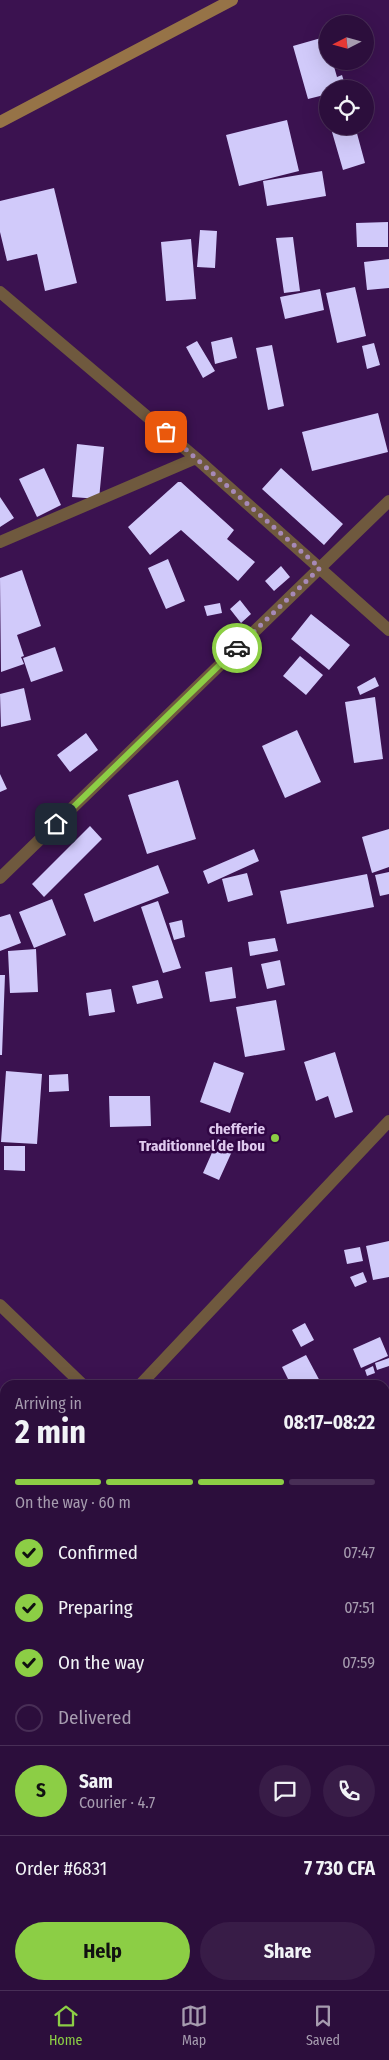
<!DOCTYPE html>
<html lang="en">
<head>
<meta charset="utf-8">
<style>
  body { margin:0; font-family:"Fira Sans Condensed",sans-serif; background:#381c47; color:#f1f3f6; height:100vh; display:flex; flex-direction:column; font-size:19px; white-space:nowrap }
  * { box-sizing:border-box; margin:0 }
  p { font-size:16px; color:#a69caf }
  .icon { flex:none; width:28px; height:28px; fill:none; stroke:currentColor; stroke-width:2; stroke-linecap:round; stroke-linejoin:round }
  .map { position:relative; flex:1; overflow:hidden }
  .drawer { position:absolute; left:0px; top:1380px; width:390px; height:610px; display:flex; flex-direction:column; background:#2c0e3c; border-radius:15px 15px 0 0; box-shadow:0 5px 20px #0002,0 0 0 1px #482e56 }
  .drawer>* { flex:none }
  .needle { width:32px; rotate:264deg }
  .fabs { position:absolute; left:319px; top:15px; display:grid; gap:10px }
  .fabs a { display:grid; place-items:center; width:55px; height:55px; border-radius:50%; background:#2c0e3c; box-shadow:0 5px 20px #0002,0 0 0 1px #482e56; font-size:25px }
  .pin { position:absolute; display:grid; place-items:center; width:42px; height:42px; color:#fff; margin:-21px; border-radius:10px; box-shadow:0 2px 8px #0006 }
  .courier { position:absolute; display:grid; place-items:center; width:50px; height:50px; margin:-25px; border:4px solid #8cce45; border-radius:50%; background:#fff; color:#222; box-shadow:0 1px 6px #0007 }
  .summary em { font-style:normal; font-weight:700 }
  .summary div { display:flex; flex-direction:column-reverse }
  .summary { display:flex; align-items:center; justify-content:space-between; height:85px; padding:0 15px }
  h1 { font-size:32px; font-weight:700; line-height:38px }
  .bar { display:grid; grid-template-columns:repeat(4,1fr); gap:8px 5px; align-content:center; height:60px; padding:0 15px }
  .bar i { height:6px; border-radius:4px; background:#482e56 }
  .bar .active { background:#8cce45 }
  .bar p { grid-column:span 4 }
  .line { display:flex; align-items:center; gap:12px; padding:0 15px; border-top:1px solid #482e56 }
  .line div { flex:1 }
  .round { display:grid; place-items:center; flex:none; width:52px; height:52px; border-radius:26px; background:#381c47 }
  ol { padding:0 15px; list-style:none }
  li { display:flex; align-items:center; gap:15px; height:55px }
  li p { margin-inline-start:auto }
  li .icon { padding:5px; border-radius:50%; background:#8cce45; color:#111; stroke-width:4 }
  li:last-child { color:#a69caf }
  li i { width:28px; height:28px; border:2px solid #482e56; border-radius:50% }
  .action { display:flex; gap:10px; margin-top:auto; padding:10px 15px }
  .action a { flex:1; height:58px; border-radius:30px; background:#8cce45; color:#111; font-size:20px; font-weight:700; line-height:58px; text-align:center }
  .action a+a { background:#381c47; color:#f1f3f6 }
  .tab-bar { display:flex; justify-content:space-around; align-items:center; height:70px; border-top:1px solid #482e56; background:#2c0e3c; font-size:14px; color:#a69caf }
  .tab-bar a { display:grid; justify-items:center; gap:2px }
  .tab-bar .active { color:#8cce45 }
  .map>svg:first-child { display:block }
  .green { fill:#59232c }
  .building { fill:#d1cafa }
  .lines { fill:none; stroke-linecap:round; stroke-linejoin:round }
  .street { stroke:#6f593e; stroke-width:12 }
  .secondary { stroke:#967347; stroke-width:12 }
  .done { stroke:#a689b7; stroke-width:5; stroke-dasharray:0 9 }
  .route { stroke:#8cce45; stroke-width:6 }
  .poi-dot { fill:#8cce45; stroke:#300644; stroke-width:2 }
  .labels { text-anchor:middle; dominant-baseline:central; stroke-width:5; stroke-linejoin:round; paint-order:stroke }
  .poi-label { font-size:15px; font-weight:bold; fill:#dfc9ee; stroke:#300644; text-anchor:end }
</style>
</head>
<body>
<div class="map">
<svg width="389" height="1990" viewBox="0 0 389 1990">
  <rect width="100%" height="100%" fill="#3b1250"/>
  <path class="green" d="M5,1917V1985H385V1933L389,1935V1990H0V1925Z"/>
  <path class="building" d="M328,36V61H338L333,63L337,77L342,75L346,88L328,89V94L308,99L293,46Z
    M287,120L299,171L239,186L226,135Z
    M355,126L365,163L343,170L332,132Z
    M322,171L326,196L267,206L263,181Z
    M54,188L77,283L45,291L37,254L7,261L0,232V201Z
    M388,222V247H357L356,223Z
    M200,230L217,231L215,268L197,267Z
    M293,237L300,291L284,293L276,238Z
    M191,239L196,299L166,301L161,242Z
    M389,259V288L367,290L364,262Z
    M355,287L366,336L337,343L326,293Z
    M320,289L324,310L285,319L280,297Z
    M232,337L237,358L215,364L211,342Z
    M197,341L215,371L203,378L186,347Z
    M374,343L380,365L367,369L362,346Z
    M272,345L284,406L268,410L256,348Z
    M378,413L388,452L312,471L302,432Z
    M77,444L104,447L99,499L72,497Z
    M44,468L61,505L37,517L19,479Z
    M281,468L343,524L324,545L262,489Z
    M178,482H181L234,530L227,539L255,562L238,581L181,530L150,555L128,527Z
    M0,497L14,518L0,527Z
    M168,559L185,601L166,609L148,568Z
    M281,566L290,577L274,591L265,581Z
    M22,570L41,626L17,635L24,656L21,657L24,664L1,672L0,578Z
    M240,600L251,614L241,623L230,609Z
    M220,603L222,613L207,616L204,606Z
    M311,614L350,645L329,670L291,639Z
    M55,647L63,671L31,682L23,658Z
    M300,656L323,675L306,695L283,676Z
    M375,677L379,686L360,695L357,687Z
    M24,688L31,720L1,727L0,694Z
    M375,697L383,759L354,763L345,702Z
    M297,730L321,782L285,798L262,746Z
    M86,733L98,750L70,772L57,755Z
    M0,774L7,789L0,792Z
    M178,780L196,839L147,854L128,795Z
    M90,826L102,839L44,897L32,884Z
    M389,829V867L372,873L362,837Z
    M254,849L259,861L208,884L203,871Z
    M158,865L169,893L94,922L84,894Z
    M389,872V894L380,896L375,875Z
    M247,873L253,895L228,902L222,879Z
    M367,874L374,907L287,924L280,891Z
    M52,899L66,935L34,948L19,912Z
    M158,901L181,968L163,973L141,907Z
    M10,914L21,943L0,951V917Z
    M182,920L185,937L174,940L169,923Z
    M275,938L278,951L250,956L248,942Z
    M36,949L38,992L10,993L8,951Z
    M280,960L285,985L267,989L261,964Z
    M232,967L236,998L210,1002L205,972Z
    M0,975H5L2,1055H0Z
    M158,980L163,998L137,1004L132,986Z
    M111,989L115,1012L89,1016L86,993Z
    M276,1000L285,1050L245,1057L236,1007Z
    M335,1052L353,1112L335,1118L328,1096L316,1101L304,1062Z
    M214,1062L244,1073L230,1113L200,1102Z
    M6,1071L42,1074L37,1144L1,1142Z
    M68,1074L69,1091L49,1092V1075Z
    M109,1096H150L151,1126L110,1127Z
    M218,1139L234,1147L219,1180L203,1173Z
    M4,1146H25V1171L4,1170Z
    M389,1241V1277L373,1280L366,1246Z
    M360,1247L363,1261L347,1264L344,1250Z
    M363,1272L367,1282L355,1287L350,1277Z
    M305,1323L314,1340L301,1347L292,1330Z
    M380,1337L388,1356L361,1368L353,1349Z
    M306,1355L322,1385H291L282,1367Z
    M389,1358V1366L377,1370L375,1363Z
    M373,1366L375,1373L367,1376L365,1370Z"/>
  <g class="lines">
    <path class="street" d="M0,292L196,458L389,630
      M0,542L196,458
      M0,878L389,501
      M0,1305L83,1385
      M140,1385L389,1121
      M0,1547L5,1541
      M385,1643L389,1644
      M385,1911L389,1919"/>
    <path class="secondary" d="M0,122L232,0"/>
  </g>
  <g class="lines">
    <path class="done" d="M166,432L320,568L237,648"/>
    <path class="route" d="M56,824L237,648"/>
  </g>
  <circle class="poi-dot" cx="275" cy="1138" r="5"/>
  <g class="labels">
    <g class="poi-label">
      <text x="265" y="1129">chefferie<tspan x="265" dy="17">Traditionnel de Ibou</tspan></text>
    </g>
  </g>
</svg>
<div class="fabs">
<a><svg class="needle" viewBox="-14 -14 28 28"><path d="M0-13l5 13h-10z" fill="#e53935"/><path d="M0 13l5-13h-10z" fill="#a69caf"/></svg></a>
<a><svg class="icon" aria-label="locate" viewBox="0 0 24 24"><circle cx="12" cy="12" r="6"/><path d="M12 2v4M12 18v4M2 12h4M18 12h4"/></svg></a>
</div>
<div class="pin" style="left:166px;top:432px;background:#ea580c"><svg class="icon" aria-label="bag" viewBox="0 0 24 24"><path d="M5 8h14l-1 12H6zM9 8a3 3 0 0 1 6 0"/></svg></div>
<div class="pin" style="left:56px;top:824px;background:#1f2937"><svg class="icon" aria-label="home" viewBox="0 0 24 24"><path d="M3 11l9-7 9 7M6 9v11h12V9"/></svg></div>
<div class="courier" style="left:237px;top:648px"><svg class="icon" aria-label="car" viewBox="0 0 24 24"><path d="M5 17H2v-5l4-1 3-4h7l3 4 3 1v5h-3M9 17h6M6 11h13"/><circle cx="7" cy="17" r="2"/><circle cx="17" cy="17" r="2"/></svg></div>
<section class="drawer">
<div class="summary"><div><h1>2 min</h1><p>Arriving in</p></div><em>08:17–08:22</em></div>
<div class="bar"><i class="active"></i><i class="active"></i><i class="active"></i><i></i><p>On the way · 60 m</p></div>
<ol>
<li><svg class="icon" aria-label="check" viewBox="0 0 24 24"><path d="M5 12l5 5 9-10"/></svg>Confirmed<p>07:47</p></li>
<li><svg class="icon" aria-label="check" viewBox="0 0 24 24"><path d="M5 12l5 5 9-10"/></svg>Preparing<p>07:51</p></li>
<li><svg class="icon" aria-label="check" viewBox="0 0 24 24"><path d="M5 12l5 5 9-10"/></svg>On the way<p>07:59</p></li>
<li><i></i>Delivered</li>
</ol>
<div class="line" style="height:90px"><b class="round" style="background:#8cce45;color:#111">S</b><div><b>Sam</b><p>Courier · 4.7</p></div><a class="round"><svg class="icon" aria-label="chat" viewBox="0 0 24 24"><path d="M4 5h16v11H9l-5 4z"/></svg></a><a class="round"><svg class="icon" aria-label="phone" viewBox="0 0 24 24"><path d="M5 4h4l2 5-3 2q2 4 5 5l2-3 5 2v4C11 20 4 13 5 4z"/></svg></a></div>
<div class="line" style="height:65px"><div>Order #6831</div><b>7 730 CFA</b></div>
<div class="action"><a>Help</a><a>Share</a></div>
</section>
</div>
<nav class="tab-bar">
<a class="active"><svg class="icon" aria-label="home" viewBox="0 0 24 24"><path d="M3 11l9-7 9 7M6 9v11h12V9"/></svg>Home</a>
<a><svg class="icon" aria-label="map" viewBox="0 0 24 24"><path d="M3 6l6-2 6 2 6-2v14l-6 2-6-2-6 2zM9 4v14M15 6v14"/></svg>Map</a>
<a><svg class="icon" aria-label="saved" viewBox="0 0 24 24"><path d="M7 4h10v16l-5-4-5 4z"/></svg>Saved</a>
</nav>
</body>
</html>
